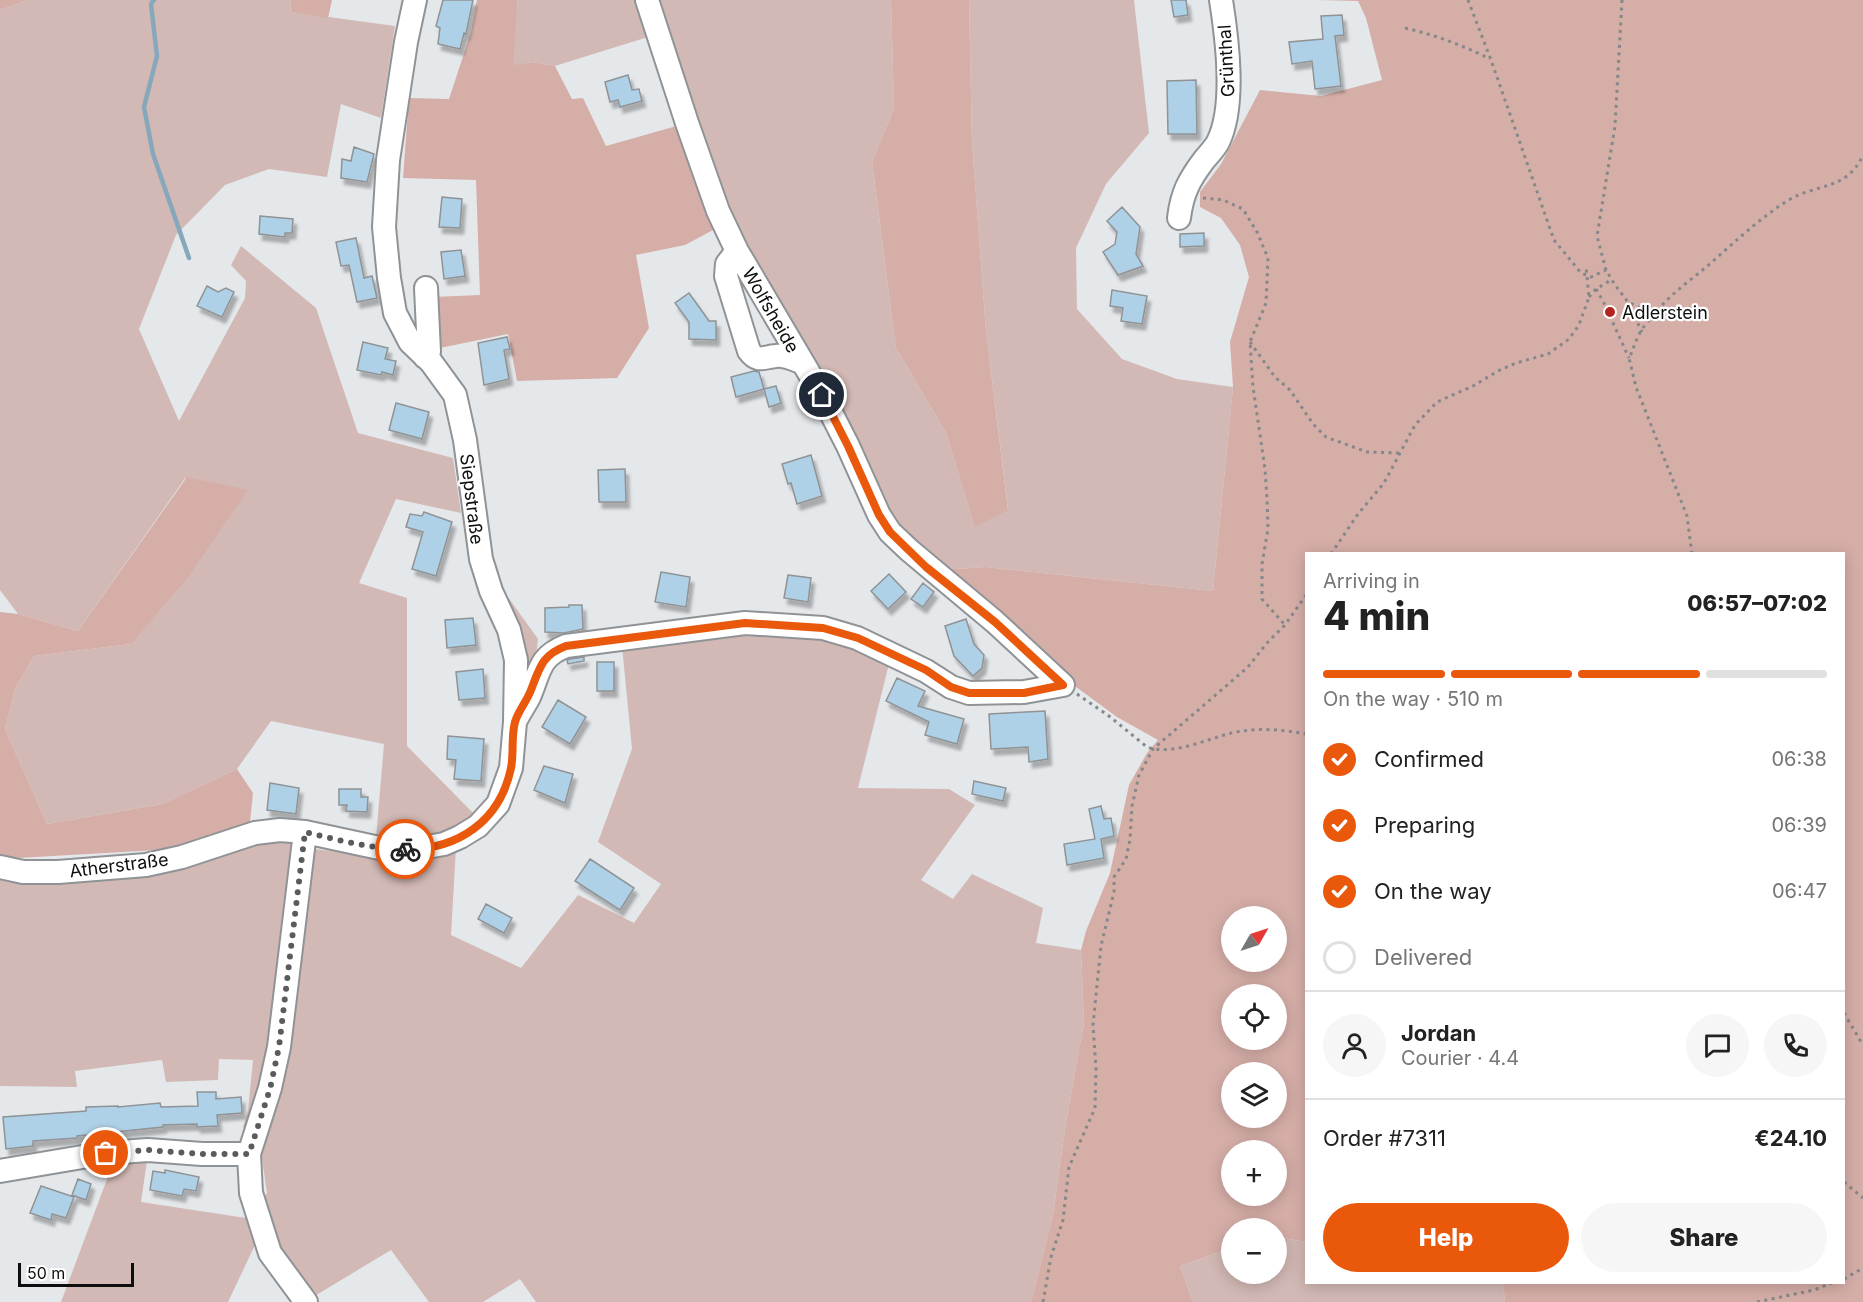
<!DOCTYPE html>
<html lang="en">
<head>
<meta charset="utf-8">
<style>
  body { margin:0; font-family:Inter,sans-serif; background:#f6f6f6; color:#222; height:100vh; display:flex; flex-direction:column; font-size:22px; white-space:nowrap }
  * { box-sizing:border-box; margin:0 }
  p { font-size:20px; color:#767676 }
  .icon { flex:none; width:33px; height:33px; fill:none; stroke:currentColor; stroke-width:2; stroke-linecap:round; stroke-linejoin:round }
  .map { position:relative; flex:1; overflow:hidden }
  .details { position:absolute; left:1305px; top:552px; width:540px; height:732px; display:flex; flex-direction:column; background:#fff; border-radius:0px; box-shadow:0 3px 15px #0003 }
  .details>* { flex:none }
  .needle { width:39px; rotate:51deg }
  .fabs { position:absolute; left:1221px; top:906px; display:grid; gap:12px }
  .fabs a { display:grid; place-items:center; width:66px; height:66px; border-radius:50%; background:#fff; box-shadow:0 3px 15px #0003; font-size:30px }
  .scale { position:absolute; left:18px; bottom:15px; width:116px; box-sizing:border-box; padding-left:6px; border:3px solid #0d0f0f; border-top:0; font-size:16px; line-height:21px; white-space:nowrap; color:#0d0f0f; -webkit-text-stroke:4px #fff; paint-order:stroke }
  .pin { position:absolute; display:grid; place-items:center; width:51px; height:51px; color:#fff; margin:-26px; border:3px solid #fff; border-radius:50%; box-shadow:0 2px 6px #0007 }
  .courier { position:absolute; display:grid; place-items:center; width:60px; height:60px; margin:-30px; border:4px solid #ea580c; border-radius:50%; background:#fff; color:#222; box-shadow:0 2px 8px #0007 }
  .head em { font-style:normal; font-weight:800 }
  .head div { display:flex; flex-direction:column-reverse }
  .head { display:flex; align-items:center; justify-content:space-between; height:102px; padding:0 18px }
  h1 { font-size:39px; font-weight:800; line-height:45px }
  .bar { display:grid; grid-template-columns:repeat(4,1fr); gap:9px 6px; align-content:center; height:72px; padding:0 18px }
  .bar i { height:8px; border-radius:4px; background:#e0e0e0 }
  .bar .active { background:#ea580c }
  .bar p { grid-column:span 4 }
  .line { display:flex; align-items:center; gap:15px; padding:0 18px; border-top:2px solid #e0e0e0 }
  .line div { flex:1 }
  .round { display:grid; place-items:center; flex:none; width:63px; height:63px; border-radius:32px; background:#f6f6f6 }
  ol { padding:0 18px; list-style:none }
  li { display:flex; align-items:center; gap:18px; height:66px }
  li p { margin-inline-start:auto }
  li .icon { padding:6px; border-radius:50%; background:#ea580c; color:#fff; stroke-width:4 }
  li:last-child { color:#767676 }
  li i { width:33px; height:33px; border:3px solid #e0e0e0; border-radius:50% }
  .cta { display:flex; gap:12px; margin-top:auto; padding:12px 18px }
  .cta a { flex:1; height:69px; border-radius:36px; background:#ea580c; color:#fff; font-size:24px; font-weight:800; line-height:69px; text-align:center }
  .cta a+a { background:#f6f6f6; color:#222 }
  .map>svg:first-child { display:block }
  .green { fill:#d3b9b5 }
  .forest { fill:#d6aea8; fill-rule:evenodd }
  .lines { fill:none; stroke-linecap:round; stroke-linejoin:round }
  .stream { stroke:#86a7bc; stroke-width:4.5 }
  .building { fill:#afd1e7; stroke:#909395; stroke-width:1.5; filter:url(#shadow) }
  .minor-casing { stroke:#909396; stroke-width:26 }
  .path { stroke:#858789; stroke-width:3; stroke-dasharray:3 4.5; stroke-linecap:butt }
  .minor { stroke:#fff; stroke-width:22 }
  .done { stroke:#595b5c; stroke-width:6; stroke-dasharray:0 10.8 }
  .route { stroke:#ea580c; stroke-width:8 }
  .poi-dot { fill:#b32421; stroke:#fff; stroke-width:2 }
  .labels { text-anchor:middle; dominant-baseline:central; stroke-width:4.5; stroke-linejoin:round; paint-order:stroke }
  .street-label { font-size:18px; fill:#0d0f0f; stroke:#fff }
  .poi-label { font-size:18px; fill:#0d0f0f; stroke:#fff; text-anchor:start }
</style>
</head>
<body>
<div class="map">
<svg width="1863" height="1302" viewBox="0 0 1863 1302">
  <defs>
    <filter id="shadow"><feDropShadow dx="3.5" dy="6" stdDeviation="1.5" flood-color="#0004"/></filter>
  </defs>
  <rect width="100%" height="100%" fill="#e5e8eb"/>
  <path class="green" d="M28,0H290L292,12L395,26L381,118L341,104L327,177L269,169L225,185L176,235L139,329L179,421L245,298L246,281L231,265L241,246L316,308L358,433L453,458L461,513L396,499L359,583L407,598V746L477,817L443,836L412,844L376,838L384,744L271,721L237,769L162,804L47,824L5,729L15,689L34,656L131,644L186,477L78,631L18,614L0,590V10Z
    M518,0H634L648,37L555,66L532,62L512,66Z
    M657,0H891L894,108L872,162L896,348L946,433L975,526L1008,509L986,331L972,141L969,0H1134L1149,133L1106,184L1076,248L1077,309L1122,359L1177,379L1233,387L1213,591L985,567L941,570L896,531L727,209Z
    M500,590L505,593L538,639L535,664L529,678Z
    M748,632L825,637L890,660L858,788L949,789L975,805L921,880L953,899L972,874L1043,908L1036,943L1081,950L1084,1023L1066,1122L1053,1214L1031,1302H536L520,1279L483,1302H429L391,1250L313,1297L282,1263L260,1204L267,1193L261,1152L243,1127L248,1110L253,1060L219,1059L218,1080L166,1082L162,1060L75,1071L77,1087L0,1086V879L151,875L246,843L285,838L292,844L314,849L373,855L456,848L451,935L521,968L578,895L634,923L661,884L598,842L632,749L622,646Z
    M147,1161L141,1202L246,1218L255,1245L228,1302H61L113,1163Z
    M1277,1237L1306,1242V1282L1503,1283L1505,1302H1193L1180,1266L1231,1248L1232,1274H1276Z"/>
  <path class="forest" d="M0,0H28L0,10Z
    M290,0H332L328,18L292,12Z
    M477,0H518L513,65L532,62L555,66L572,99L583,98L606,146L680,125L715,229L685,245L636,255L649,328L617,378L517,381L508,334L435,349L433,297L480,295L476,180L403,178L409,98L449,99L471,32Z
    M891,0H969L972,141L986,331L1008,510L975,527L946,433L896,348L872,162L894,108Z
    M1317,0H1863V1302H1505L1503,1283L1844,1282V554H1306V1242L1277,1237L1276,1228H1232L1231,1248L1180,1266L1193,1302H1031L1053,1214L1066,1122L1084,1023L1081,950L1086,931L1110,873L1129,785L1147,753L1158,740L1117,717L1068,681L941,570L985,567L1213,591L1233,387L1230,342L1249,277L1240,245L1221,218L1200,207V192L1221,164L1260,90L1321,96L1382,80L1366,18L1358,1ZM1232,916H1276V962H1232ZM1232,994H1276V1040H1232ZM1232,1072H1276V1118H1232ZM1232,1150H1276V1196H1232Z
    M187,477L248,490L189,576L131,644L34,656L15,689L5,729L47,824L162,804L237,769L253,793L250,822L175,849L0,859V612L18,614L78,631Z"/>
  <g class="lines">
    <path class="stream" d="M154,0L151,4L157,56L144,107L153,154L189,258"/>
  </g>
  <path class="building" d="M443,0H473L466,34L464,33L460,49L438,44L440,28L436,26Z
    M1171,0H1186L1188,15L1174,17Z
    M1342,15L1344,35L1335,36L1341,86L1315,89L1312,61L1292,64L1289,42L1323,39L1321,16Z
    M628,75L632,90L639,89L642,101L620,107L618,100L610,102L605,82Z
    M1196,80L1197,134H1168L1167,81Z
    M354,147L374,154L367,182L341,178L342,159L351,161Z
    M442,197L462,199L460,228L439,227Z
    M1122,207L1140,227L1136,254L1143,266L1118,275L1103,252L1115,244L1117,232L1107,221Z
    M260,216L293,219L292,233H285V237L259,234Z
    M1204,233V246L1180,247V234Z
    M356,238L364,278L372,276L377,298L357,302L349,265L341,266L336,242Z
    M461,250L465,276L444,279L441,252Z
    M207,286L218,292L226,288L234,292L222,317L197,306Z
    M1112,290L1147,296L1142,324L1121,321L1123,308L1110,306Z
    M689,293L709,321H716V340L689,339V322L675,303Z
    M507,337L510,349L504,350L509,379L484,385L478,343Z
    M363,342L388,348L385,359L396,361L393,375L382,372L381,375L357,370Z
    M754,371L759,372L764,389L736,397L731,377Z
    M776,386L781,403L769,407L764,389Z
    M396,403L429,412L422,439L389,430Z
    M811,455L822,496L797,504L791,483L788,484L782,464Z
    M625,469L626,502H599L598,470Z
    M424,512L452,522L436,576L412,569L423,532L406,527L410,514L422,516Z
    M661,572L690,577L686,607L655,602Z
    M889,574L906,592L888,609L871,591Z
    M788,575L811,578L808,602L784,598Z
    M923,583L934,592L923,607L911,599Z
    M569,605H582L583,629L564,633L545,632V608L569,607Z
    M473,618L476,645L447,648L445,620Z
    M966,619L974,644L984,655L982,668L973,676L954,656L945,626Z
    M584,657V661L568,664L567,660L570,659Z
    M597,662H614V691H597Z
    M483,669L485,698L459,700L456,672Z
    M897,678L925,691L918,706L964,719L957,744L925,735L929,722L886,701Z
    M558,700L586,717L570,744L542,727Z
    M1045,711L1048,759L1029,762L1028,747L991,749L989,714Z
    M448,736L484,739L481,781L454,779L456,760L447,759Z
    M544,766L573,774L565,803L534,790Z
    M974,781L1006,788L1003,801L972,794Z
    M270,783L299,788L296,814L267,810Z
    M339,789H361V797H368L367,812L346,811L347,805H339Z
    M1101,806L1104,819L1111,818L1114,836L1101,839L1104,858L1067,865L1064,844L1095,839L1089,809Z
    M590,859L634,888L620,910L575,881Z
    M486,904L512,918L504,933L478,919Z
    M197,1092H216V1099L241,1097L242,1113L217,1115L218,1126L197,1127V1124L163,1125V1127L77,1136V1138L33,1141V1146L6,1149L3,1117L86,1111V1107L118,1106V1107L160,1103L161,1107L198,1106Z
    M165,1170L199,1177L196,1191L184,1189L182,1196L150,1190L153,1171L165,1173Z
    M78,1179L91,1184L86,1200L72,1195Z
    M41,1186L74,1197L66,1218L52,1214L51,1220L30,1213Z"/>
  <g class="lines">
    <defs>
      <path id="minor" d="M1179,218C1182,193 1189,180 1204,160C1209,154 1215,148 1218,142C1236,106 1227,38 1221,0
        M737,251L727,264L726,276L749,351C758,363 763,357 776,356C784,355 793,359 801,362
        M425,357L429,352L426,288
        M515,722C519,713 525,705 529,697C540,672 538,657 566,646L745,623L823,628L857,638L926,671L951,687L969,693L1024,692L1063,685L995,622L909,550L890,532L879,515L848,446L822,395L737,251L718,211L687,123L647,0
        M305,832L279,1047L270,1088L249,1154L251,1193L270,1253L306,1302
        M0,867L23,872H58L146,865L182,857L255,833L280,830L305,832L384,849H416L444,844L460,837L478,826L498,804L511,768L515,722L516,660L509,630L491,591L481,559L465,440L455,395L431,362L410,342L395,313L389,278L384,227L388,160L406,42L415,0
        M0,1171L106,1153L148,1150L202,1154H249"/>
    </defs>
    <use href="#minor" class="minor-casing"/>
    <path class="path" d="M1468,0L1491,60L1554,240L1581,273L1591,277L1606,270
      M1622,0L1615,126L1597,236L1606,270L1615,285L1628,302L1654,314
      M1405,28C1435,35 1462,45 1490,59
      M1203,198L1223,200L1243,209L1257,232L1268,258L1266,303L1250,342L1253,387L1265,469L1267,499L1268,529L1262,564V599L1285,625
      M1596,289L1603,301L1629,358
      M1589,297L1596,289L1611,280
      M1628,303L1642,332
      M1250,342L1275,377L1290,390L1313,424L1326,437L1367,452L1400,453
      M1331,554L1358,514L1384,483L1415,425L1437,402L1473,386L1498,371L1516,363L1548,354L1569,339L1579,325L1589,297L1586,266
      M1692,554L1687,516L1636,387L1629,358C1633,351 1634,344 1638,337C1641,329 1648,321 1654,315C1668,296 1687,283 1705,268C1732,245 1757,220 1787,201C1816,183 1847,191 1863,155
      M1077,694L1109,716L1147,747C1176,757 1213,735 1242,731C1263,728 1285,730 1306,734
      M1844,1013L1863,1045
      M1844,1182L1863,1198
      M1844,1279L1863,1268
      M1043,1302L1051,1257L1063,1220L1069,1167L1095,1108L1096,1069L1093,1025L1101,946L1114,892V877L1126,859L1130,839L1132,806L1139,775L1153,749L1248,667L1267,643L1285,625L1306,595
      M1757,1302L1814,1290L1834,1282"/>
    <use href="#minor" class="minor"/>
  </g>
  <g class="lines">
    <path class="done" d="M106,1153L148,1150L202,1154H249L270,1089L279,1047L305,832C338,840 371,849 405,849"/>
    <path class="route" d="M405,849C458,850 500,821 511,768C514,753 511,737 515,722C518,711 527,701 531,690C540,667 542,655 566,646L745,623L823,628L858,638L926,670L951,687L969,693H1024L1063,685L995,622L926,567L890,532L879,515L848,446L822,395"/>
  </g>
  <circle class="poi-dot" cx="1610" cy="312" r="6"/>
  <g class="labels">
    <g class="street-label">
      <text transform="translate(1226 61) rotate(-93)">Grünthal</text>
      <text transform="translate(771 310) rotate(60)">Wolfsheide</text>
      <text transform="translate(472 499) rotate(83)">Siepstraße</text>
      <text transform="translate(119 865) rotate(-7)">Atherstraße</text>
    </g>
    <g class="poi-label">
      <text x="1622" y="312">Adlerstein</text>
    </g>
  </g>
</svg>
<div class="fabs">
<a><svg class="needle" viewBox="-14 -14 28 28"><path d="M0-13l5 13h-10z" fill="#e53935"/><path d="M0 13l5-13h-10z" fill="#767676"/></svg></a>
<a><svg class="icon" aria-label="locate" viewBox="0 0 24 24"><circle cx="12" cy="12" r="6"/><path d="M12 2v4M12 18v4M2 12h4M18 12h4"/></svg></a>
<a><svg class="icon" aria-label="layers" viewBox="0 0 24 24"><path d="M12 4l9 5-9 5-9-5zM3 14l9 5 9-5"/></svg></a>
<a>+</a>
<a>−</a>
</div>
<div class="scale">50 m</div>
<div class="pin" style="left:106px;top:1153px;background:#ea580c"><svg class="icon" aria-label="bag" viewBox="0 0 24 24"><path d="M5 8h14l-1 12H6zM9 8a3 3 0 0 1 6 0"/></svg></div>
<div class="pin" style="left:822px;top:395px;background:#1f2937"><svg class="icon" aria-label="home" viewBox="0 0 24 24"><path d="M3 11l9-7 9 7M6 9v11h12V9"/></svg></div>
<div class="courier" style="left:405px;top:849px"><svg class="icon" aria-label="bike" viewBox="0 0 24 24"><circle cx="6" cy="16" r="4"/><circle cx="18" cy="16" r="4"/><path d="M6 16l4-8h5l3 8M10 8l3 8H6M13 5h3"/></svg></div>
<section class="details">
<div class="head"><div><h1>4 min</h1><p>Arriving in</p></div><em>06:57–07:02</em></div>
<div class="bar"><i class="active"></i><i class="active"></i><i class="active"></i><i></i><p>On the way · 510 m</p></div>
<ol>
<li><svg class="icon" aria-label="check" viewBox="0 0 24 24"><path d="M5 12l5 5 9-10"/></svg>Confirmed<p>06:38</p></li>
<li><svg class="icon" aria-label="check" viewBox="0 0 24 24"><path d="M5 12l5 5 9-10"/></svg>Preparing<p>06:39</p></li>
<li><svg class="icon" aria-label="check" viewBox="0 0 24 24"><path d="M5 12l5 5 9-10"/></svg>On the way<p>06:47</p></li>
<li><i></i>Delivered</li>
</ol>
<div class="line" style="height:108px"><a class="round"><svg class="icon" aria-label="person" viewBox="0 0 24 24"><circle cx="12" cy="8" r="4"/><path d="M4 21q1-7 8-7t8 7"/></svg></a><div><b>Jordan</b><p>Courier · 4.4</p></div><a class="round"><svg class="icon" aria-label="chat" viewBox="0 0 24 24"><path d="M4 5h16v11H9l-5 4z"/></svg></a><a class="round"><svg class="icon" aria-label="phone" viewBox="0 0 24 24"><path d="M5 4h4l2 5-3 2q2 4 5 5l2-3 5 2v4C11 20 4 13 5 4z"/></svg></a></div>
<div class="line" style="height:78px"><div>Order #7311</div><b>€24.10</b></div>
<div class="cta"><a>Help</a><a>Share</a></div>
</section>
</div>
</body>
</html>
